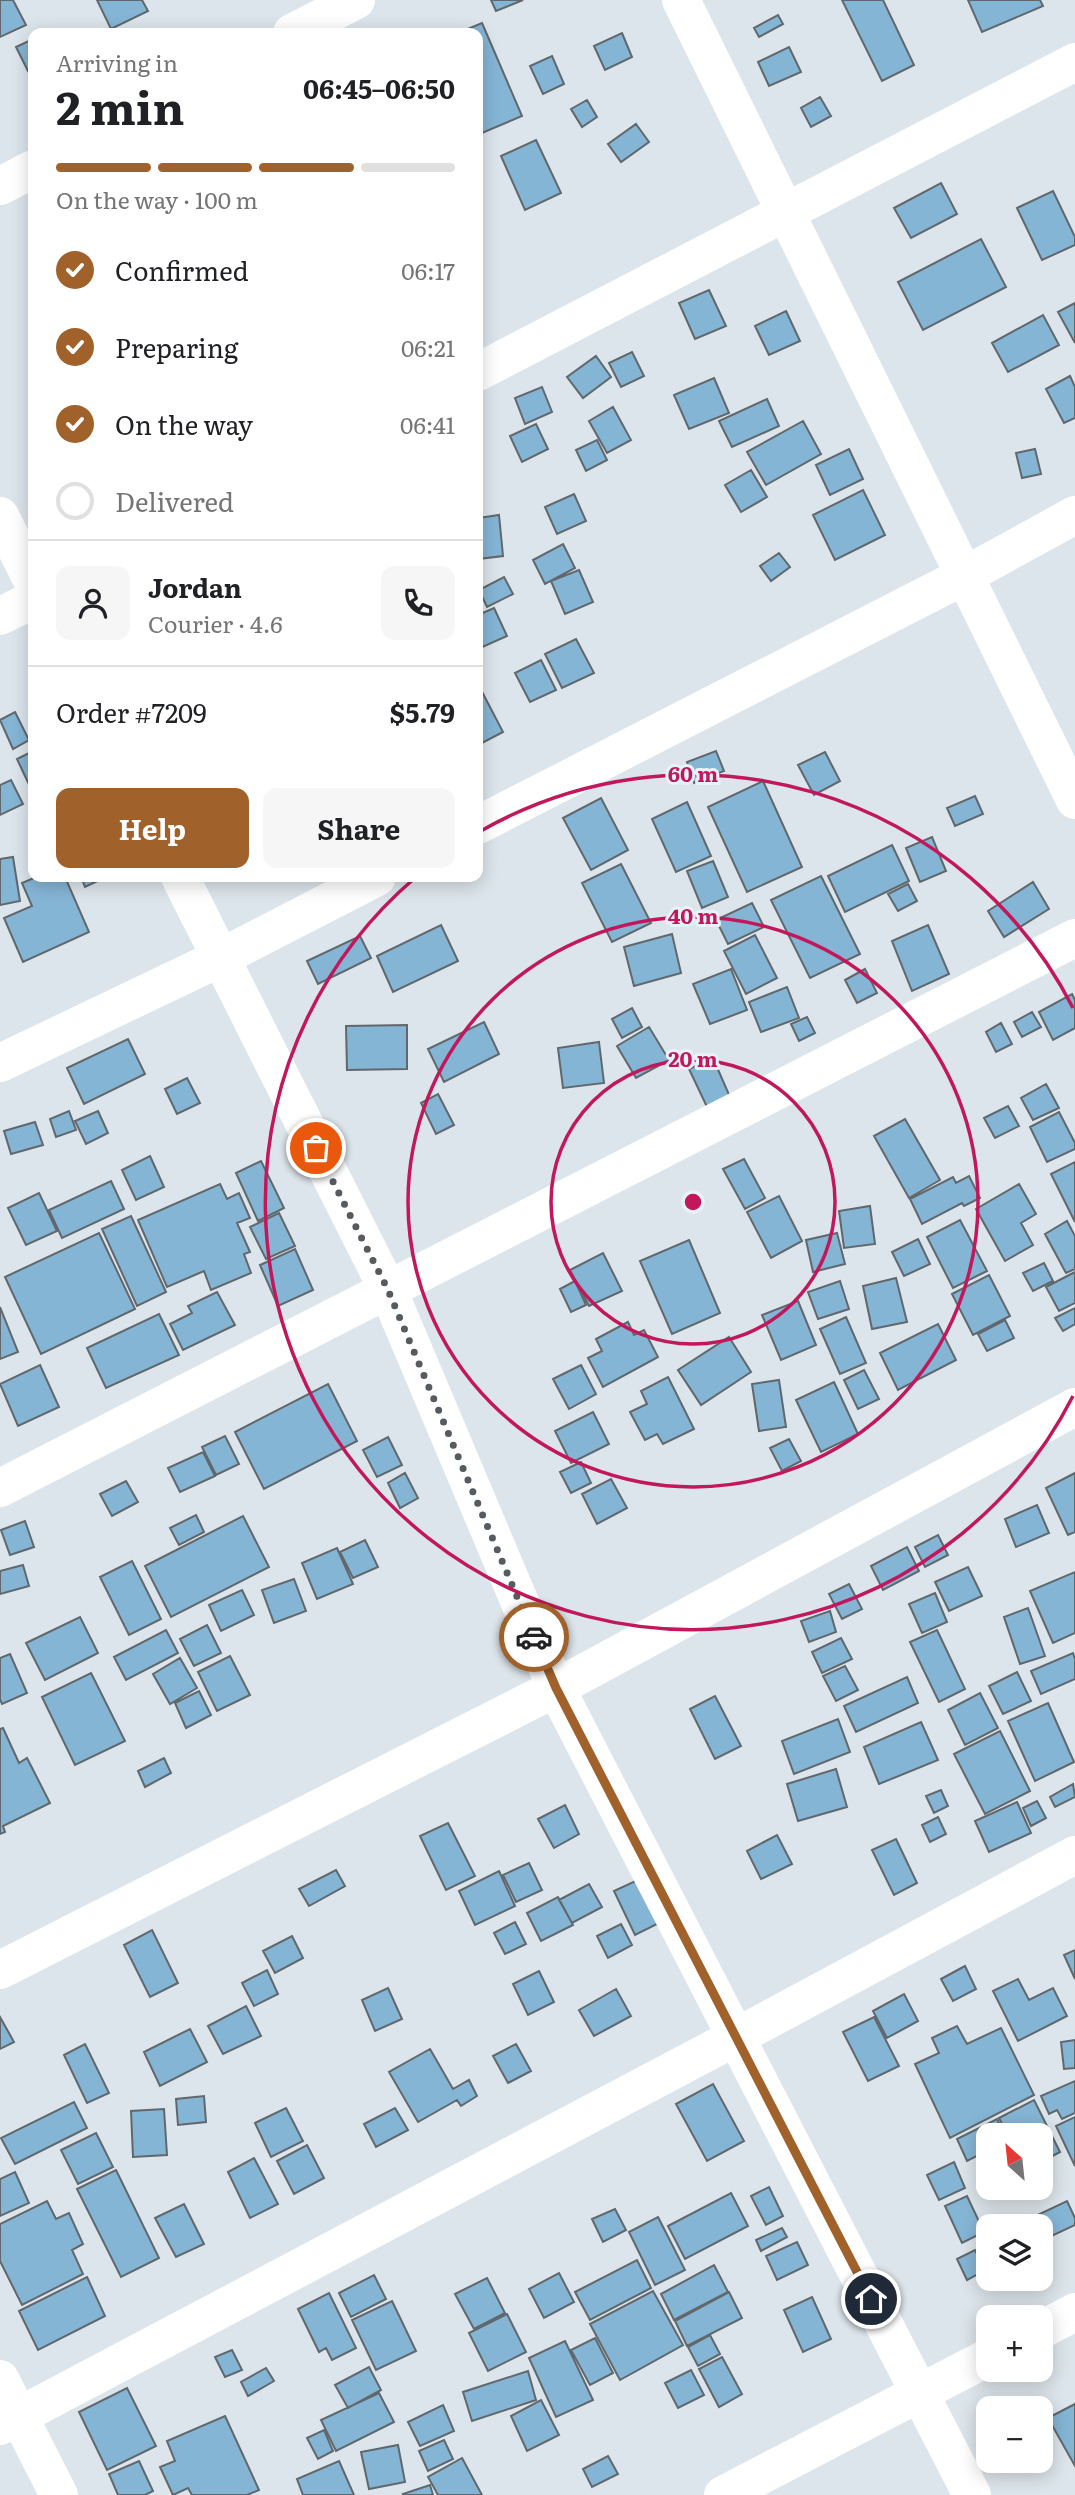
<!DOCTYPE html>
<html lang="en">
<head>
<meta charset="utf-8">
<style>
  body { margin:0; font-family:Literata,serif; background:#f6f6f6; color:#202124; height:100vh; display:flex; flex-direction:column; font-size:26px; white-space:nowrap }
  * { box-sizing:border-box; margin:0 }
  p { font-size:23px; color:#757577 }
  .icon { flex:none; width:38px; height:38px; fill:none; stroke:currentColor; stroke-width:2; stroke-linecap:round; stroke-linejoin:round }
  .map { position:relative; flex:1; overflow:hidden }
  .panel { position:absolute; left:28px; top:28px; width:455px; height:854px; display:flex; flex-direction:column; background:#fff; border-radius:14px; box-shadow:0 4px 18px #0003 }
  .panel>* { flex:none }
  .needle { width:46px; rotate:333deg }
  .buttons { position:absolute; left:976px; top:2123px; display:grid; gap:14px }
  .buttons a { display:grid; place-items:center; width:77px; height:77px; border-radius:14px; background:#fff; box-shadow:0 4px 18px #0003; font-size:35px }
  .pin { position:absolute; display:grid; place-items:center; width:60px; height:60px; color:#fff; margin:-30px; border:4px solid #fff; border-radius:50%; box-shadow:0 2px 7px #0007 }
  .courier { position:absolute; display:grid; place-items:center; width:70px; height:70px; margin:-35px; border:5px solid #a1612b; border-radius:50%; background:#fff; color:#222; box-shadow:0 2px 9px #0007 }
  .summary em { font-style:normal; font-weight:700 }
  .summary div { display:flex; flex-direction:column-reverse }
  .summary { display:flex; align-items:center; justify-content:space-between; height:119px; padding:0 28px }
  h1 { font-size:46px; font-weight:700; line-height:52px }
  .bar { display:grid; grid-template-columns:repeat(4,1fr); gap:10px 7px; align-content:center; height:84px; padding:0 28px }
  .bar i { height:9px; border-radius:5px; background:#e0e0e0 }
  .bar .active { background:#a1612b }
  .bar p { grid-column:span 4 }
  .line { display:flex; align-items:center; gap:18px; padding:0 28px; border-top:2px solid #e0e0e0 }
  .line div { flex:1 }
  .round { display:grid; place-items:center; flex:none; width:74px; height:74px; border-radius:14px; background:#f6f6f6 }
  ol { padding:0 28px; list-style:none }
  li { display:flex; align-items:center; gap:21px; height:77px }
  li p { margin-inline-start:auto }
  li .icon { padding:7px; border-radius:50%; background:#a1612b; color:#fff; stroke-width:4 }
  li:last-child { color:#757577 }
  li i { width:38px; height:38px; border:4px solid #e0e0e0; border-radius:50% }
  .action { display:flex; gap:14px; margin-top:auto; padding:14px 28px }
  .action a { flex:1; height:80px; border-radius:14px; background:#a1612b; color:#fff; font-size:28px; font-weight:700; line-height:80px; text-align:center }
  .action a+a { background:#f6f6f6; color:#202124 }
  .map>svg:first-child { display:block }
  .building { fill:#85b5d5; stroke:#60686d; stroke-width:2 }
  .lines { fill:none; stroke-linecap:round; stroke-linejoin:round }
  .street { stroke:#fff; stroke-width:38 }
  .done { stroke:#555b5e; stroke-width:7; stroke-dasharray:0 12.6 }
  .route { stroke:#a1612b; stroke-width:9 }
  .ring { fill:none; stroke:#c2185b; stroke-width:3.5 }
  .centre { fill:#c2185b; stroke:#e9f2f8; stroke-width:3.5 }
  .ring-label { font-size:21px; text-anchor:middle; font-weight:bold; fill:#c2185b; stroke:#e9f2f8; stroke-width:6; stroke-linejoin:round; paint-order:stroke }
</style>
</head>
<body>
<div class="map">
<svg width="1075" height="2495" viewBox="0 0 1075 2495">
  <rect width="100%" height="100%" fill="#dce5eb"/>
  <path class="building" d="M0,0H13L26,25L0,37Z
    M97,0H142L148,11L111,29Z
    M491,0H523L496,11Z
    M842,0H883L914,65L882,81Z
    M968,0H1040L1043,6L982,32Z
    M778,15L783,24L759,37L754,28Z
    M482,23L522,116L482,133L478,124V33H458Z
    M622,33L632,57L605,70L594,46Z
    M33,39V68L28,71L16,47Z
    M789,47L801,72L769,86L758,62Z
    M552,56L564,84L543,94L530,66Z
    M820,97L831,116L811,127L801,108Z
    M587,100L597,117L582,127L571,109Z
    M636,124L649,142L621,162L608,144Z
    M536,140L561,193L525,210L501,156Z
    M941,183L957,214L911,238L894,208Z
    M1053,191L1075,237V245L1042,260L1017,208Z
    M981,239L1006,287L923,330L898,282Z
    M709,290L726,326L695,339L679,303Z
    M1075,303V343L1058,312Z
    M786,311L800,341L769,355L755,326Z
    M1043,315L1059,345L1008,372L992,343Z
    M632,352L644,376L621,387L609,363Z
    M596,356L611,377L583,398L567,377Z
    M1070,376L1075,387V418L1064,423L1046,389Z
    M714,378L729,413L689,429L674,395Z
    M542,387L552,412L525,424L515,398Z
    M767,399L779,426L732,447L719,421Z
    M613,407L631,440L607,453L589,421Z
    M803,421L821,454L766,485L747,452Z
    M536,424L548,449L522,462L510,436Z
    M597,440L607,460L586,471L576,450Z
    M849,449L863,479L830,495L816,465Z
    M1035,449L1041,474L1022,478L1016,453Z
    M751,470L767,497L741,512L725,485Z
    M863,490L885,535L835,560L813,515Z
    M574,494L586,521L557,534L545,507Z
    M499,515L503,556L478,559V518Z
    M563,544L575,568L545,584L533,560Z
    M779,553L790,567L771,581L760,566Z
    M579,570L593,602L565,614L551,581Z
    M504,577L513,594L487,607L479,590Z
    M494,608L507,636L478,649V615Z
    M576,639L594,673L562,688L545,654Z
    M541,660L556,690L530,702L515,673Z
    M478,684L503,732L478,745Z
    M15,712L29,740L13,749L0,720Z
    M33,751V793L17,759Z
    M716,751L724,771L694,783L687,762Z
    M825,752L840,781L814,795L798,765Z
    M11,780L23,804L0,815V785Z
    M763,781L802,867L747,892L708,807Z
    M975,796L983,814L955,826L947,808Z
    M601,798L628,850L591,870L563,818Z
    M687,802L711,856L676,872L652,819Z
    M932,837L946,871L920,882L906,848Z
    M892,845L909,881L845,912L828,876Z
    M13,857L20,901L0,905V859Z
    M713,861L728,897L702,908L687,871Z
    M621,864L651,923L612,942L582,883Z
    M821,876L860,954L810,978L771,900Z
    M36,877H65L89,932L23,962L4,918L32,906L22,883Z
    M81,877H106L85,887Z
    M1033,882L1049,909L1004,937L988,911Z
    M908,884L917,901L898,911L888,894Z
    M752,903L764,927L728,944L716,920Z
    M441,925L458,961L393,992L377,956Z
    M928,925L949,974L912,991L892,941Z
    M672,934L681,973L634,986L624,947Z
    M755,935L777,978L746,994L724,951Z
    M360,936L371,958L318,984L307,961Z
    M731,969L747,1010L710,1024L693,984Z
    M865,969L877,993L857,1003L845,980Z
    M787,987L799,1018L761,1032L749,1002Z
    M1072,994L1075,1000V1028L1053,1040L1039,1012Z
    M632,1008L642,1027L622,1038L612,1019Z
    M1032,1012L1041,1027L1022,1037L1014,1022Z
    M807,1017L815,1033L799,1041L791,1024Z
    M484,1022L499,1054L444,1082L428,1049Z
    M1001,1023L1012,1044L996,1052L986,1032Z
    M407,1025V1069L347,1070L346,1026Z
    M649,1027L669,1060L636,1078L617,1046Z
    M128,1039L145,1074L84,1104L67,1068Z
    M599,1042L604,1083L563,1088L558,1048Z
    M713,1058L730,1097L707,1107L689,1069Z
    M187,1078L200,1103L177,1114L165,1089Z
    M1046,1084L1059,1108L1033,1120L1021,1098Z
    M438,1094L454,1125L436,1134L421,1103Z
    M1008,1106L1019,1126L995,1138L984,1118Z
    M69,1111L76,1130L56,1137L50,1119Z
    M98,1111L108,1133L86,1144L75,1121Z
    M1059,1112L1075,1143V1149L1047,1162L1030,1127Z
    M905,1119L940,1180L909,1198L874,1136Z
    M35,1122L43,1145L11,1154L4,1131Z
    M150,1156L164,1187L136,1200L122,1170Z
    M744,1159L765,1198L745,1209L723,1169Z
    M261,1161L284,1208L258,1221L236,1173Z
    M1075,1162V1222L1051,1174Z
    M969,1176L980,1198L964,1206L962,1203L922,1224L910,1199L953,1177L956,1183Z
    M111,1181L124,1209L62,1238L49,1210Z
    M220,1184L227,1199L239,1193L250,1218L237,1223L250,1252L244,1254L251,1273L211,1290L204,1271L167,1287L138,1220Z
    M1019,1184L1036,1214L1021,1223L1033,1245L1005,1261L976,1209Z
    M39,1193L57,1231L26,1245L8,1208Z
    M779,1196L802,1241L771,1258L747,1212Z
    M870,1206L875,1244L844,1248L839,1211Z
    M279,1213L295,1246L266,1259L250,1227Z
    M131,1216L166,1292L137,1306L102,1229Z
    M960,1220L987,1271L953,1288L927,1237Z
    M1067,1221L1075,1236V1269L1066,1273L1045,1234Z
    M99,1233L135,1309L41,1354L5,1277Z
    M837,1233L845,1264L813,1272L806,1240Z
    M918,1239L930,1264L904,1276L892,1252Z
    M689,1240L720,1313L672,1334L640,1261Z
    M295,1249L313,1290L278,1306L260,1265Z
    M603,1253L622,1291L589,1306L570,1270Z
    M1044,1263L1053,1281L1033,1291L1023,1273Z
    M1075,1272V1303L1059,1311L1046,1287Z
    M989,1275L1010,1316L973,1335L952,1294Z
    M896,1278L907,1322L872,1329L863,1286Z
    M575,1281L586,1305L571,1312L560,1289Z
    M840,1281L849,1309L818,1319L808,1292Z
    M217,1292L235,1325L183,1350L170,1324L192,1313L188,1306Z
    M798,1301L816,1345L781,1360L762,1315Z
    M0,1307L18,1352L0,1359Z
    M1075,1308V1324L1063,1331L1055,1318Z
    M159,1314L179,1355L106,1388L87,1348Z
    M846,1317L866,1363L840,1374L820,1329Z
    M1005,1320L1014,1338L987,1351L978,1334Z
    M628,1322L634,1335L644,1330L658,1357L603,1387L588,1358L602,1351L596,1339Z
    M938,1324L956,1360L898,1390L880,1353Z
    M729,1337L751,1372L701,1405L678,1370Z
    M40,1365L59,1407L18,1426L0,1384Z
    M581,1365L596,1394L569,1409L553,1379Z
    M864,1370L879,1399L858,1409L844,1380Z
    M668,1377L694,1429L663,1444L657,1434L645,1440L630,1412L647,1404L641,1391Z
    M779,1380L786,1427L759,1431L752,1384Z
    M834,1382L858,1434L821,1452L796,1400Z
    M328,1384L357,1441L264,1489L235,1432Z
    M593,1412L609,1444L571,1463L555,1431Z
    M225,1436L239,1464L216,1475L202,1447Z
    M388,1437L402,1465L377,1477L363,1450Z
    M789,1439L801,1461L782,1471L770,1448Z
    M203,1452L215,1476L180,1492L168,1468Z
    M581,1462L591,1483L571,1493L560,1472Z
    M405,1473L418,1498L400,1508L388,1483Z
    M1075,1473V1532L1068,1535L1046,1488Z
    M611,1479L627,1508L597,1524L582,1494Z
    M126,1481L138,1502L112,1516L100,1494Z
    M1037,1505L1049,1533L1016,1547L1005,1519Z
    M196,1515L204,1532L179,1545L170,1528Z
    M243,1516L269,1567L171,1617L145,1566Z
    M25,1521L34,1547L10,1555L1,1530Z
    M938,1535L948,1555L925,1567L915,1547Z
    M365,1540L378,1567L353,1578L340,1552Z
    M907,1547L919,1571L883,1590L871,1566Z
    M337,1548L353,1584L317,1599L302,1563Z
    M132,1561L161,1619L129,1635L100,1577Z
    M23,1565L29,1586L0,1594V1571Z
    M968,1567L982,1596L949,1611L935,1582Z
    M1075,1572V1633L1053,1643L1030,1591Z
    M294,1579L306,1611L274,1623L262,1590Z
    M849,1584L862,1609L842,1619L829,1594Z
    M242,1590L254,1615L221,1631L209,1605Z
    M935,1593L947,1622L922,1633L909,1604Z
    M1028,1608L1045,1656L1020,1664L1004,1617Z
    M830,1611L836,1632L809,1642L801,1621Z
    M80,1617L98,1653L45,1680L26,1643Z
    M207,1625L221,1653L194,1666L180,1639Z
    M166,1630L178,1653L126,1680L114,1657Z
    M937,1630L965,1689L939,1702L910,1642Z
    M841,1638L852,1659L822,1673L812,1652Z
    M1073,1653L1075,1659V1679L1041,1694L1031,1671Z
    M10,1654L27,1693L2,1704L0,1699V1658Z
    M230,1656L250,1695L217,1711L198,1672Z
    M180,1658L197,1688L170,1704L153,1674Z
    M845,1666L858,1690L836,1701L823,1676Z
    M1017,1672L1031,1701L1003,1714L989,1686Z
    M91,1673L125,1741L75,1765L42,1697Z
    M907,1677L918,1703L856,1732L844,1706Z
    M199,1691L211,1715L186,1728L175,1703Z
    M980,1693L998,1728L965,1745L948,1710Z
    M715,1696L741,1746L715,1759L690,1709Z
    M1048,1703L1074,1762L1035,1781L1008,1721Z
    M838,1719L850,1752L794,1774L782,1741Z
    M921,1722L938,1760L879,1784L864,1747Z
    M3,1728L19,1763L27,1758L50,1803L3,1826L5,1832L0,1834V1729Z
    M1000,1731L1030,1791L985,1814L954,1754Z
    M164,1758L171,1773L145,1787L138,1771Z
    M836,1769L847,1807L798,1821L787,1784Z
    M1073,1784L1075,1797L1055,1807L1050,1797Z
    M941,1790L948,1806L934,1813L926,1796Z
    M1037,1801L1046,1818L1031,1826L1023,1808Z
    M1017,1802L1031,1833L989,1852L975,1821Z
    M565,1805L579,1834L554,1848L538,1819Z
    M938,1817L946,1834L930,1842L922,1825Z
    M448,1823L475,1876L446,1890L420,1836Z
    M777,1835L792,1864L761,1879L747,1851Z
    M896,1839L917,1883L894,1895L872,1850Z
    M529,1863L542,1890L516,1902L503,1875Z
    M336,1870L345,1886L309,1906L299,1889Z
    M499,1871L515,1906L475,1925L459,1891Z
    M642,1878L663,1921L635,1935L614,1891Z
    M589,1884L602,1907L572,1923L559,1900Z
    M558,1897L573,1925L541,1941L527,1913Z
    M515,1922L526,1944L505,1954L494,1933Z
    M621,1924L632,1945L608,1958L597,1936Z
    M152,1930L178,1983L150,1997L124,1945Z
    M292,1936L303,1958L275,1973L263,1951Z
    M1075,1950V1979L1064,1955Z
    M965,1966L976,1989L953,2001L941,1979Z
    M267,1970L278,1994L254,2006L242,1983Z
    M539,1971L554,2002L528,2015L513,1984Z
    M1018,1979L1029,2000L1053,1988L1067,2016L1018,2041L993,1991Z
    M388,1988L402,2019L375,2031L362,2000Z
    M616,1989L631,2016L594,2036L579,2010Z
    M904,1994L918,2021L887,2038L873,2011Z
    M246,2006L261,2036L223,2054L208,2026Z
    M0,2017L14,2042L0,2049Z
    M874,2017L899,2066L868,2081L843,2032Z
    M957,2026L967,2044L1001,2028L1034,2095L950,2138L915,2064L939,2053L932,2038Z
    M190,2029L207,2062L160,2086L144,2052Z
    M1075,2040V2068L1064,2069L1061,2042Z
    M85,2044L109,2093L87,2103L64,2055Z
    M516,2044L531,2071L508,2083L493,2056Z
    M430,2049L453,2089L469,2080L477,2096L461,2106L457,2100L418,2122L389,2072Z
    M1075,2081V2113L1062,2119L1057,2110L1049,2114L1041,2096Z
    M713,2084L744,2141L707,2161L676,2104Z
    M204,2096L206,2122L178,2125L176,2099Z
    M1034,2100L1060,2152L1041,2162V2135H1008L999,2118Z
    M74,2102L87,2128L15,2164L1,2138Z
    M286,2108L303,2141L271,2157L255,2123Z
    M395,2108L408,2130L376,2147L364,2124Z
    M164,2109L167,2155L133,2157L131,2111Z
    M1075,2117V2166L1056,2126Z
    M997,2119L1005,2135H989V2150L967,2161L957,2139Z
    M96,2133L113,2167L78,2184L61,2150Z
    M307,2145L324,2178L294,2194L277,2161Z
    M254,2158L278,2204L250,2218L228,2172Z
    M954,2162L965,2188L939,2200L927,2175Z
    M116,2170L159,2258L121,2277L77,2189Z
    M15,2172L29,2203L0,2216V2179Z
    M769,2187L783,2216L766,2225L751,2196Z
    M731,2193L748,2226L685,2259L668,2226Z
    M967,2196L984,2232L962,2243L945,2206Z
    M47,2201L56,2219L69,2213L83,2244L72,2250L83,2274L22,2305L0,2261V2224Z
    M1067,2201L1075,2218V2225L1041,2241V2226H1027L1025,2221Z
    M184,2204L204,2244L176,2257L155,2218Z
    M615,2209L626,2230L603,2242L592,2219Z
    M658,2217L685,2270L655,2285L629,2232Z
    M782,2228L787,2237L761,2251L756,2240Z
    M797,2242L808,2265L777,2280L766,2256Z
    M975,2250L985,2270L967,2280L957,2259Z
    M637,2260L651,2288L590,2320L575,2292Z
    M714,2265L728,2292L674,2320L661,2294Z
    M559,2273L574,2302L544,2318L529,2289Z
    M374,2275L386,2299L351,2317L339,2293Z
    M87,2277L105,2316L38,2350L19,2311Z
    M487,2278L505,2313L474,2329L455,2294Z
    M653,2291L683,2345L620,2380L590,2324Z
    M729,2292L742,2318L687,2346L675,2321Z
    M329,2293L356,2348L332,2360L326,2348L319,2352L298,2309Z
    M812,2297L831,2339L803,2352L784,2310Z
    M392,2301L416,2351L376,2370L352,2320Z
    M507,2314L526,2352L488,2371L469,2333Z
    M710,2335L720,2354L698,2366L688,2347Z
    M595,2338L613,2373L590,2385L571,2350Z
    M565,2341L593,2400L556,2417L529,2358Z
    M232,2350L242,2370L225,2377L215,2357Z
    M722,2357L742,2394L719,2407L699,2369Z
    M369,2367L381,2390L348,2408L335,2385Z
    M266,2368L274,2381L248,2396L241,2382Z
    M691,2370L704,2395L678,2408L665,2383Z
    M528,2371L536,2400L472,2421L463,2392Z
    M127,2388L156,2446L107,2470L79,2412Z
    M379,2393L394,2422L336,2451L321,2420Z
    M541,2400L559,2435L527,2451L511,2416Z
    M1075,2404V2466L1048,2418Z
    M443,2405L454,2431L420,2446L408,2422Z
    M225,2416L259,2490L247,2495H192L188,2488L173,2495L160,2467L175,2461L167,2441Z
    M324,2430L333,2451L318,2459L307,2438Z
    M444,2440L453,2459L428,2471L419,2451Z
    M398,2445L405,2482L369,2489L361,2452Z
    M608,2456L618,2474L592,2487L583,2469Z
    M462,2458L482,2495H438L428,2477Z
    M139,2461L153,2491L145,2495H118L109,2474Z
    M339,2461L354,2495H303L297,2479Z
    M430,2485L433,2495H404L403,2494Z"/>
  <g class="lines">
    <path class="street" d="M681,0L1075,800
      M292,33L356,0
      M0,186L33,169
      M478,372L1075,62
      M0,516L33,582
      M0,616L33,600
      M478,825L964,576L1075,515
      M180,877L388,1290L556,1688L972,2495
      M0,1063L220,958L377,877
      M0,1488L1075,938
      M0,1970L556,1688L1075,1407
      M1041,2330L1075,2312
      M0,2379L59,2495
      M0,2426L736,2037L1075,1855
      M723,2495L989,2357"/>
  </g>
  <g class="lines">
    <path class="done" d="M316,1148L388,1290L534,1637"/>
    <path class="route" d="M534,1637L556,1688L871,2299"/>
  </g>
  <g class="ring">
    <circle cx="693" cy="1202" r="142"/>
    <circle cx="693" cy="1202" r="285"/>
    <path d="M1073 1396A427 427 0 1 1 416 877M479 832A427 427 0 0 1 1073 1008"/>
  </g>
  <circle cx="693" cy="1202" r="10" class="centre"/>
  <g class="ring-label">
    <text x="693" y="782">60 m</text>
    <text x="693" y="924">40 m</text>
    <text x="693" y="1067">20 m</text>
  </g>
</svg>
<div class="buttons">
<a><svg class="needle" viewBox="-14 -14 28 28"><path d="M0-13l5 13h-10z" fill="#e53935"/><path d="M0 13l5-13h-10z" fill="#757577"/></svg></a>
<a><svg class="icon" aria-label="layers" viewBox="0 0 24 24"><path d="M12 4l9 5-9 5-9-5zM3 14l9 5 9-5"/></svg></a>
<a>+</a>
<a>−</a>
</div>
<div class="pin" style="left:316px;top:1148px;background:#ea580c"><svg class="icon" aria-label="bag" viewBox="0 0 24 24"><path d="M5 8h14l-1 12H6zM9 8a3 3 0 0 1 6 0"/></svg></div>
<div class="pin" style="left:871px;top:2299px;background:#1f2937"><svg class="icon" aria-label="home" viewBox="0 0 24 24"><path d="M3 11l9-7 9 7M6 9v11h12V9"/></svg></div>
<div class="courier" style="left:534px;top:1637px"><svg class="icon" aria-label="car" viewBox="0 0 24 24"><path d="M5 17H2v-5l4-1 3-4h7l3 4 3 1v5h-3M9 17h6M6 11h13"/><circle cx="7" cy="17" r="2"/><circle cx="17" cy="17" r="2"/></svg></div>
<section class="panel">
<div class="summary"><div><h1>2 min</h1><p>Arriving in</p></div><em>06:45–06:50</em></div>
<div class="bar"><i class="active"></i><i class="active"></i><i class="active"></i><i></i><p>On the way · 100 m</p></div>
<ol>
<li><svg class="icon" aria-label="check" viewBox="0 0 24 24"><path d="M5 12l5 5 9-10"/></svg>Confirmed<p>06:17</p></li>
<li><svg class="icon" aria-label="check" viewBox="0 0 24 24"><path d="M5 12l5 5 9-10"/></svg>Preparing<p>06:21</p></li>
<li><svg class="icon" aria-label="check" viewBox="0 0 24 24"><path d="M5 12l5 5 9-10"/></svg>On the way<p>06:41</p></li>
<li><i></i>Delivered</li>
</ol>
<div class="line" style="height:126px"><a class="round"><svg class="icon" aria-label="person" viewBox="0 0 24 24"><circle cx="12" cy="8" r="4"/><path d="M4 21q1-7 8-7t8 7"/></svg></a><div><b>Jordan</b><p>Courier · 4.6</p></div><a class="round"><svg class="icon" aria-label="phone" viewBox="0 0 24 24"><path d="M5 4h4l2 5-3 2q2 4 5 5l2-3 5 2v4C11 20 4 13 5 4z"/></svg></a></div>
<div class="line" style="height:91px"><div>Order #7209</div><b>$5.79</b></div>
<div class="action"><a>Help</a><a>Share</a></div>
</section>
</div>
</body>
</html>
